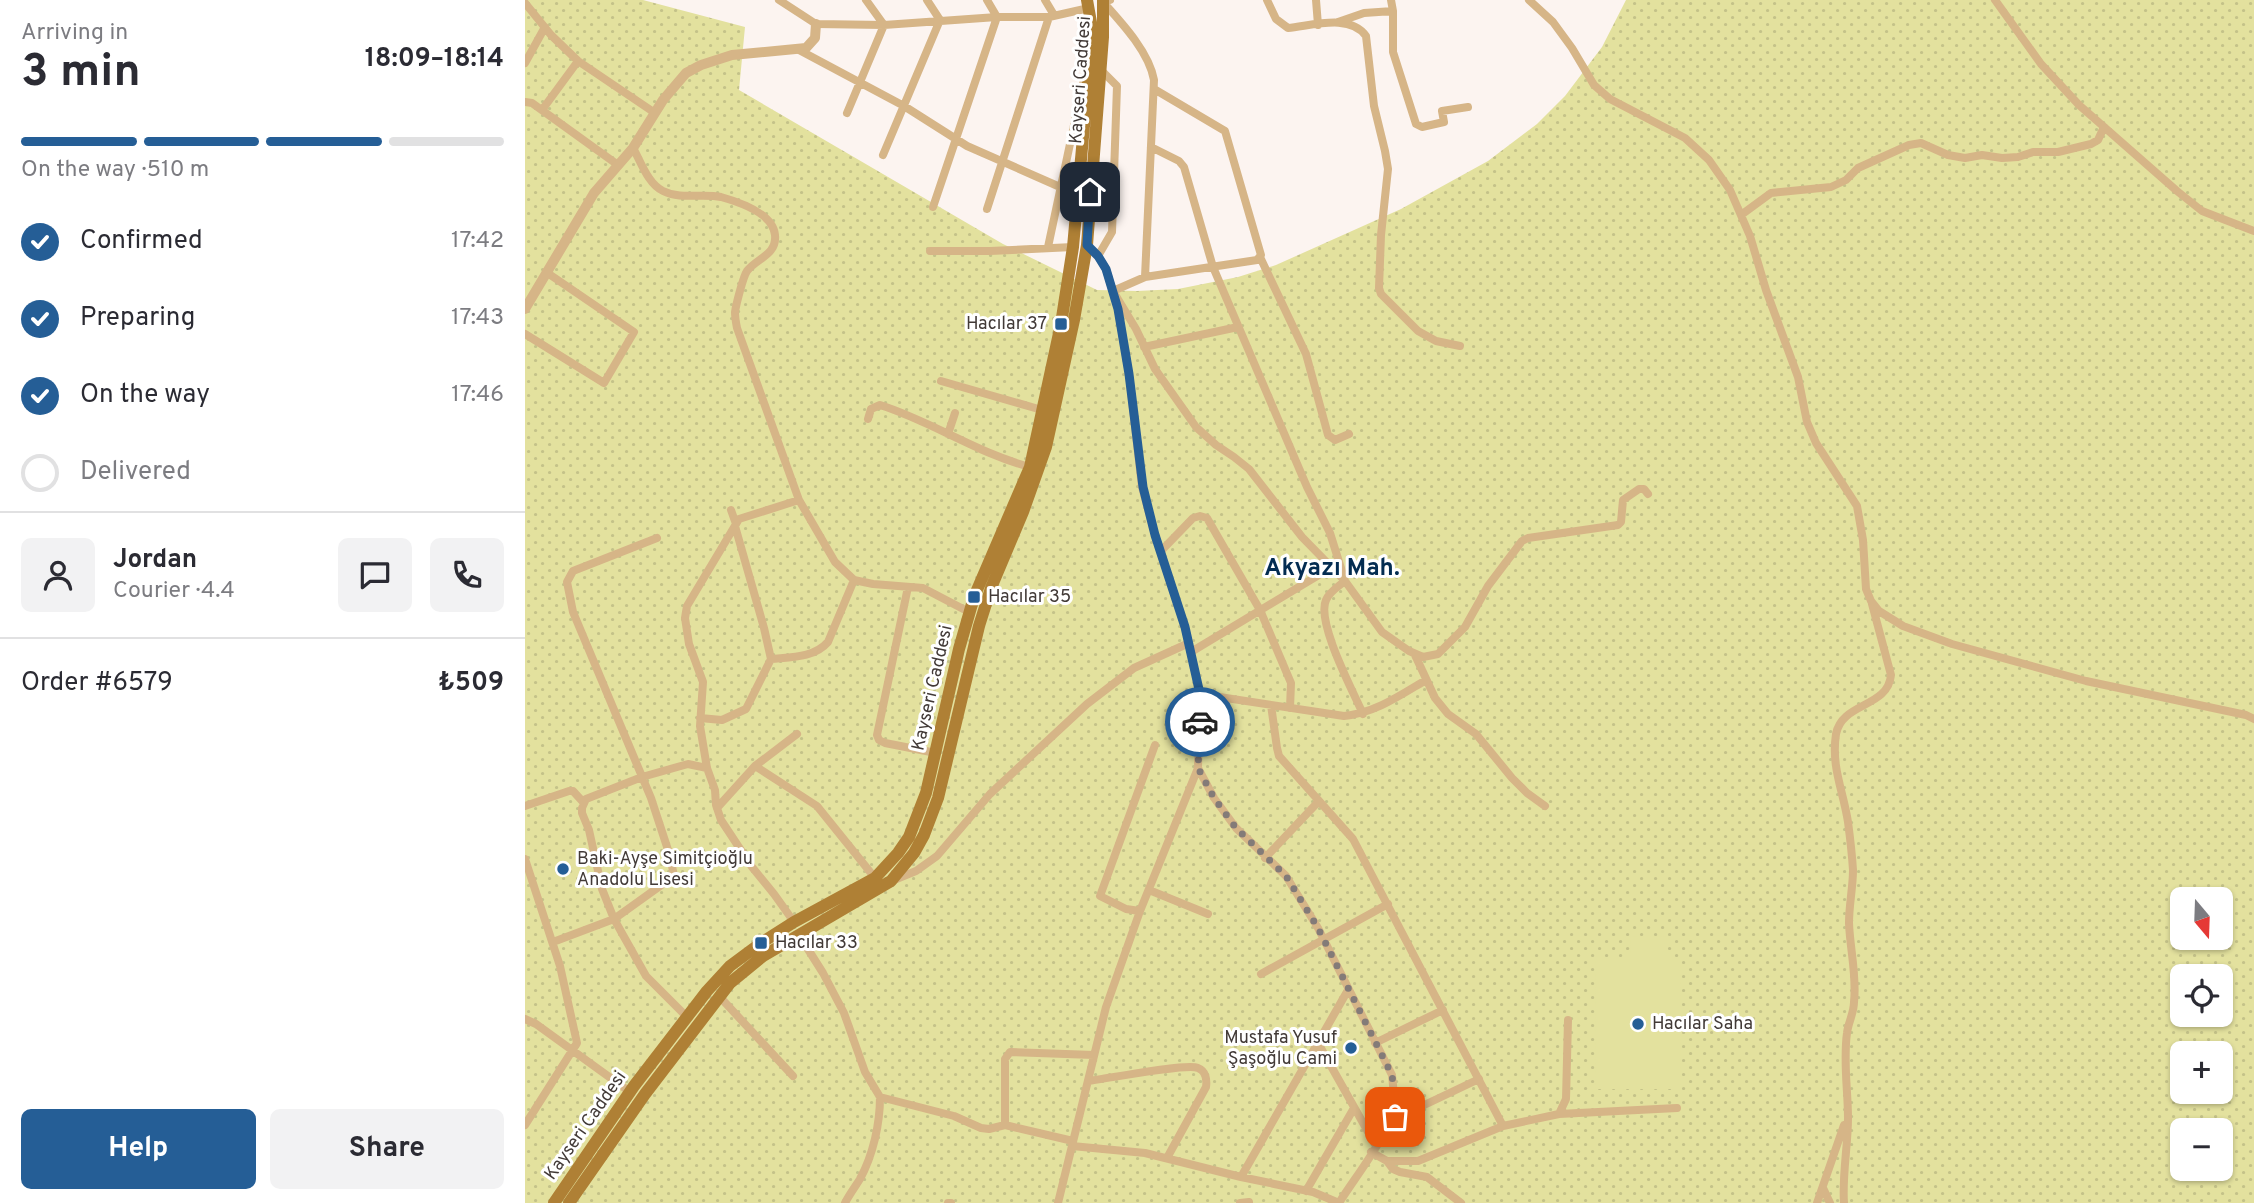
<!DOCTYPE html>
<html lang="en">
<head>
<meta charset="utf-8">
<style>
  body { margin:0; font-family:Overpass,sans-serif; background:#f2f2f3; color:#2b2b33; height:100vh; display:flex; flex-direction:column; font-size:26px; white-space:nowrap }
  * { box-sizing:border-box; margin:0 }
  p { font-size:23px; color:#7c7c81 }
  .icon { flex:none; width:38px; height:38px; fill:none; stroke:currentColor; stroke-width:2; stroke-linecap:round; stroke-linejoin:round }
  .map { position:relative; flex:1; overflow:hidden }
  .sheet { display:flex; flex-direction:column; background:#fff; width:525px }
  .sheet>* { flex:none }
  .needle { width:46px; rotate:161deg }
  .fabs { position:absolute; left:1645px; top:887px; display:grid; gap:14px }
  .fabs a { display:grid; place-items:center; width:63px; height:63px; border-radius:10px; background:#fff; box-shadow:0 2px 5px #0004; font-size:35px }
  .pin { position:absolute; display:grid; place-items:center; width:60px; height:60px; color:#fff; margin:-30px; border-radius:14px; box-shadow:0 4px 10px #0006 }
  .courier { position:absolute; display:grid; place-items:center; width:70px; height:70px; margin:-35px; border:5px solid #255e96; border-radius:50%; background:#fff; color:#222; box-shadow:0 2px 9px #0007 }
  .head em { font-style:normal; font-weight:700 }
  .head div { display:flex; flex-direction:column-reverse }
  .head { display:flex; align-items:center; justify-content:space-between; height:119px; padding:0 21px }
  h1 { font-size:46px; font-weight:700; line-height:52px }
  .bar { display:grid; grid-template-columns:repeat(4,1fr); gap:10px 7px; align-content:center; height:84px; padding:0 21px }
  .bar i { height:9px; border-radius:5px; background:#e1e1e2 }
  .bar .current { background:#255e96 }
  .bar p { grid-column:span 4 }
  .line { display:flex; align-items:center; gap:18px; padding:0 21px; border-top:2px solid #e1e1e2 }
  .line div { flex:1 }
  .round { display:grid; place-items:center; flex:none; width:74px; height:74px; border-radius:10px; background:#f2f2f3 }
  ol { padding:0 21px; list-style:none }
  li { display:flex; align-items:center; gap:21px; height:77px }
  li p { margin-inline-start:auto }
  li .icon { padding:7px; border-radius:50%; background:#255e96; color:#fff; stroke-width:4 }
  li:last-child { color:#7c7c81 }
  li i { width:38px; height:38px; border:4px solid #e1e1e2; border-radius:50% }
  .action { display:flex; gap:14px; margin-top:auto; padding:14px 21px }
  .action a { flex:1; height:80px; border-radius:10px; background:#255e96; color:#fff; font-size:28px; font-weight:700; line-height:80px; text-align:center }
  .action a+a { background:#f2f2f3; color:#2b2b33 }
  main { display:flex; flex:1; min-height:0 }
  .map>svg:first-child { display:block }
  .grass { fill:url(#grass-dots); fill-rule:evenodd }
  .garden { fill:#e3e19e }
  .lines { fill:none; stroke-linecap:round; stroke-linejoin:round }
  .minor { stroke:#d6b587; stroke-width:8 }
  .tertiary { stroke:#d6b587; stroke-width:10 }
  .primary { stroke:#af8035; stroke-width:12 }
  .done { stroke:#837b78; stroke-width:7; stroke-dasharray:0 12.6 }
  .route { stroke:#255e96; stroke-width:9 }
  .poi-dot { fill:#255e96; stroke:#fff; stroke-width:2.5 }
  .labels { text-anchor:middle; dominant-baseline:central; stroke-width:6; stroke-linejoin:round; paint-order:stroke }
  .street-label { font-size:18px; fill:#423a37; stroke:#fff }
  .poi-label { font-size:18px; fill:#423a37; stroke:#fff; text-anchor:start }
  .district-label { font-size:24px; font-weight:bold; fill:#032c51; stroke:#fff }
</style>
</head>
<body>
<main>
<section class="sheet">
<div class="head"><div><h1>3 min</h1><p>Arriving in</p></div><em>18:09–18:14</em></div>
<div class="bar"><i class="current"></i><i class="current"></i><i class="current"></i><i></i><p>On the way · 510 m</p></div>
<ol>
<li><svg class="icon" aria-label="check" viewBox="0 0 24 24"><path d="M5 12l5 5 9-10"/></svg>Confirmed<p>17:42</p></li>
<li><svg class="icon" aria-label="check" viewBox="0 0 24 24"><path d="M5 12l5 5 9-10"/></svg>Preparing<p>17:43</p></li>
<li><svg class="icon" aria-label="check" viewBox="0 0 24 24"><path d="M5 12l5 5 9-10"/></svg>On the way<p>17:46</p></li>
<li><i></i>Delivered</li>
</ol>
<div class="line" style="height:126px"><a class="round"><svg class="icon" aria-label="person" viewBox="0 0 24 24"><circle cx="12" cy="8" r="4"/><path d="M4 21q1-7 8-7t8 7"/></svg></a><div><b>Jordan</b><p>Courier · 4.4</p></div><a class="round"><svg class="icon" aria-label="chat" viewBox="0 0 24 24"><path d="M4 5h16v11H9l-5 4z"/></svg></a><a class="round"><svg class="icon" aria-label="phone" viewBox="0 0 24 24"><path d="M5 4h4l2 5-3 2q2 4 5 5l2-3 5 2v4C11 20 4 13 5 4z"/></svg></a></div>
<div class="line" style="height:91px"><div>Order #6579</div><b>₺509</b></div>
<div class="action"><a>Help</a><a>Share</a></div>
</section>
<div class="map">
<svg width="1729" height="1203" viewBox="0 0 1729 1203">
  <defs>
    <pattern id="grass-dots" width="8" height="8" patternUnits="userSpaceOnUse" patternTransform="scale(1.75)"><rect width="8" height="8" fill="#e3e19e"/><path d="M2 2h.1M6 6h.1" fill="none" stroke="#c4c289" stroke-width="1.8" stroke-linecap="round"/></pattern>
  </defs>
  <rect width="100%" height="100%" fill="#fcf4f0"/>
  <path class="grass" d="M0,0H118L220,27L214,90L478,244L572,290L612,291L653,289L713,277L751,265L876,209L963,161L1012,124L1040,96L1077,47L1101,0H1729V1203H0ZM1657,900H1696V938H1657ZM1657,976H1696V1015H1657ZM1657,1054H1696V1092H1657ZM1657,1130H1696V1169H1657Z"/>
  <path class="garden" d="M1106,936L1142,937V957H1105Z
    M1071,959H1156L1155,1089H1070Z"/>
  <g class="lines">
    <path class="minor" d="M254,0L291,24L359,25L472,17H524L564,8
      M341,0L359,25
      M520,0L529,15
      M585,0L578,2C597,23 624,52 629,80L620,277
      M742,0L751,19L763,28C786,26 825,13 841,36L849,106L860,151L863,169L856,235L854,288L856,294L893,331L911,341L935,346
      M791,0L793,25
      M866,0L868,11V52L891,124L897,127L919,122L917,111L943,107
      M1004,0L1028,22L1047,48L1069,85L1085,99L1160,138L1184,160L1205,190L1225,236L1241,290L1273,377L1282,422L1291,443L1332,506L1338,540L1341,589L1346,601L1354,611L1378,626L1427,644L1561,681L1721,715L1729,719
      M1470,0L1516,64L1554,105L1652,191L1677,211L1729,231
      M0,3L26,35L53,61L130,113
      M813,22L839,13L868,11
      M274,50L379,106L442,146L535,187L554,192
      M0,63L20,27
      M629,89L700,131L736,255L732,260L620,277L588,291L611,329L630,369L671,427L691,445L709,457L724,469L777,537L820,581L857,632L884,651L898,657L913,654L940,627L963,586L997,541L1003,538L1093,525L1096,522L1098,500L1114,489H1119L1123,494
      M0,102L7,103L93,165
      M17,110L53,61
      M322,113L359,25
      M626,147L654,161L659,167L688,267L782,487L805,533L820,581C814,586 804,592 801,600C791,622 828,691 838,714
      M108,148C116,162 123,184 138,191C156,200 177,193 196,197C214,202 248,213 250,235C252,255 232,258 222,271C218,277 211,305 210,312C210,317 211,323 212,328L274,500L310,562L329,580L348,584L398,588L444,612
      M358,155L415,20L402,0
      M408,207L472,17L462,0
      M462,209L524,17
      M1216,215L1246,193L1306,187L1321,180L1333,168L1384,145L1396,143L1423,155L1440,158L1457,155L1477,158L1493,157L1508,152H1533L1566,144L1573,140L1579,127
      M523,247L558,83
      M405,251H465L548,247
      M573,256L587,232L592,86L575,69
      M735,257L781,354L803,435L810,440L824,434
      M0,334L79,383L109,332L21,272
      M619,347L713,327
      M416,381L517,410
      M343,419L346,409L355,405C406,421 452,453 505,467
      M423,434L430,413
      M206,510L211,524
      M132,538L48,571L42,582L48,612L126,798L145,856L149,876L89,919L121,976L162,1017
      M636,551L668,518L675,516L682,518L735,610L766,683L765,708
      M383,587L352,735L354,740L360,743L411,753
      M666,652L807,567
      M890,655L910,698L923,714L951,734L987,778L1002,793L1020,806
      M246,659C266,657 289,658 303,642L329,580
      M675,694L819,716C850,713 874,696 901,680
      M746,705L752,748L754,756L828,839L978,1126
      M175,718L197,720L221,709L246,659L239,628L210,526
      M230,766L272,734
      M673,768L689,798L711,828L761,876L793,928L867,1075C868,1086 870,1096 868,1108C863,1137 830,1177 814,1203
      M0,806L44,791H48L59,803
      M192,808L230,766L292,806L350,878
      M740,858L794,801
      M0,859L35,966L52,1043L0,1125
      M369,880L391,871L412,856L465,794L562,704L609,668L664,643
      M624,890L683,914
      M615,911L601,909L575,896L630,745
      M269,922L249,894L227,867L196,820L191,805L190,790L182,768L175,726L178,682L164,644L160,618L162,606L214,519L274,500
      M274,935L298,973L319,1013L340,1072L355,1097L429,1116L456,1128L464,1129L480,1125L548,1141
      M28,942L89,919L77,889L64,830L57,813V808L61,799L117,777L163,764L182,768
      M736,974L863,904
      M194,996L268,1076
      M0,1019L11,1024L105,1092
      M793,1043L851,1146
      M850,1043L918,1010
      M563,1081C581,1079 661,1063 673,1068C681,1071 682,1080 681,1087L642,1158
      M1034,1114L1152,1108
      M865,1117H874L954,1079
      M480,1125V1059L485,1052L569,1055
      M547,1146L620,1153L716,1177L788,1192L814,1203
      M846,1152L862,1161L868,1169L875,1172L902,1177L936,1203
      M862,1161H893L978,1126L1034,1114L1041,1099L1043,1020
      M716,1177L823,990
      M1298,1188L1305,1203
      M781,1191L829,1108
      M320,1203C324,1195 330,1187 335,1179C348,1155 355,1124 355,1097
      M423,1203H426
      M533,1203L581,1007L615,911L673,768L675,694L660,627L630,535L617,487L604,374L593,309L581,269L573,256L562,245
      M715,1203L724,1202
      M1292,1203L1319,1125
      M1319,1203C1317,1175 1323,1146 1323,1118C1323,1090 1318,1062 1322,1033C1323,1023 1329,1013 1329,1002C1332,976 1325,949 1324,923C1324,905 1328,887 1328,870C1327,854 1325,837 1323,822C1318,790 1306,767 1311,734C1317,702 1363,708 1366,675L1347,604"/>
    <path class="tertiary" d="M0,309L69,193L108,148L138,100L161,73L176,65L207,55L281,48L290,38L291,24"/>
    <path class="primary" d="M29,1203L109,1086L182,991L205,966L236,943L269,922L350,878L373,853L384,837L401,793L434,649L449,597L505,467L536,324L548,247L566,49L567,28L562,0
      M44,1203L120,1094L205,983L238,956L366,881L389,853L399,835L413,798L454,626L466,588L498,512L521,447L549,320L562,245L578,37V0"/>
  </g>
  <g class="lines">
    <path class="done" d="M675,722L673,768L689,798L711,828L761,876L793,928L867,1075L869,1092L865,1117H870"/>
    <path class="route" d="M565,192L562,245L573,256L581,269L593,309L604,374L618,487L630,535L660,627L675,694V722"/>
  </g>
  <g class="poi-dot">
    <rect x="529" y="317" width="14" height="14" rx="3.5"/>
    <rect x="442" y="590" width="14" height="14" rx="3.5"/>
    <circle cx="38" cy="869" r="7"/>
    <rect x="229" y="936" width="14" height="14" rx="3.5"/>
    <circle cx="1113" cy="1024" r="7"/>
    <circle cx="826" cy="1048" r="7"/>
  </g>
  <g class="labels">
    <g class="street-label">
      <text transform="translate(556 80) rotate(-86)">Kayseri Caddesi</text>
      <text transform="translate(408 688) rotate(-77)">Kayseri Caddesi</text>
      <text transform="translate(61 1126) rotate(-55)">Kayseri Caddesi</text>
    </g>
    <g class="poi-label">
      <text x="522" y="324" text-anchor="end">Hacılar 37</text>
      <text x="463" y="597">Hacılar 35</text>
      <text x="52" y="859">Baki-Ayşe Simitçioğlu<tspan x="52" dy="21">Anadolu Lisesi</tspan></text>
      <text x="250" y="943">Hacılar 33</text>
      <text x="1127" y="1024">Hacılar Saha</text>
      <text x="812" y="1038" text-anchor="end">Mustafa Yusuf<tspan x="812" dy="21">Şaşoğlu Cami</tspan></text>
    </g>
    <g class="district-label">
      <text x="807" y="569">Akyazı Mah.</text>
    </g>
  </g>
</svg>
<div class="fabs">
<a><svg class="needle" viewBox="-14 -14 28 28"><path d="M0-13l5 13h-10z" fill="#e53935"/><path d="M0 13l5-13h-10z" fill="#7c7c81"/></svg></a>
<a><svg class="icon" aria-label="locate" viewBox="0 0 24 24"><circle cx="12" cy="12" r="6"/><path d="M12 2v4M12 18v4M2 12h4M18 12h4"/></svg></a>
<a>+</a>
<a>−</a>
</div>
<div class="pin" style="left:870px;top:1117px;background:#ea580c"><svg class="icon" aria-label="bag" viewBox="0 0 24 24"><path d="M5 8h14l-1 12H6zM9 8a3 3 0 0 1 6 0"/></svg></div>
<div class="pin" style="left:565px;top:192px;background:#1f2937"><svg class="icon" aria-label="home" viewBox="0 0 24 24"><path d="M3 11l9-7 9 7M6 9v11h12V9"/></svg></div>
<div class="courier" style="left:675px;top:722px"><svg class="icon" aria-label="car" viewBox="0 0 24 24"><path d="M5 17H2v-5l4-1 3-4h7l3 4 3 1v5h-3M9 17h6M6 11h13"/><circle cx="7" cy="17" r="2"/><circle cx="17" cy="17" r="2"/></svg></div>
</div>
</main>
</body>
</html>
